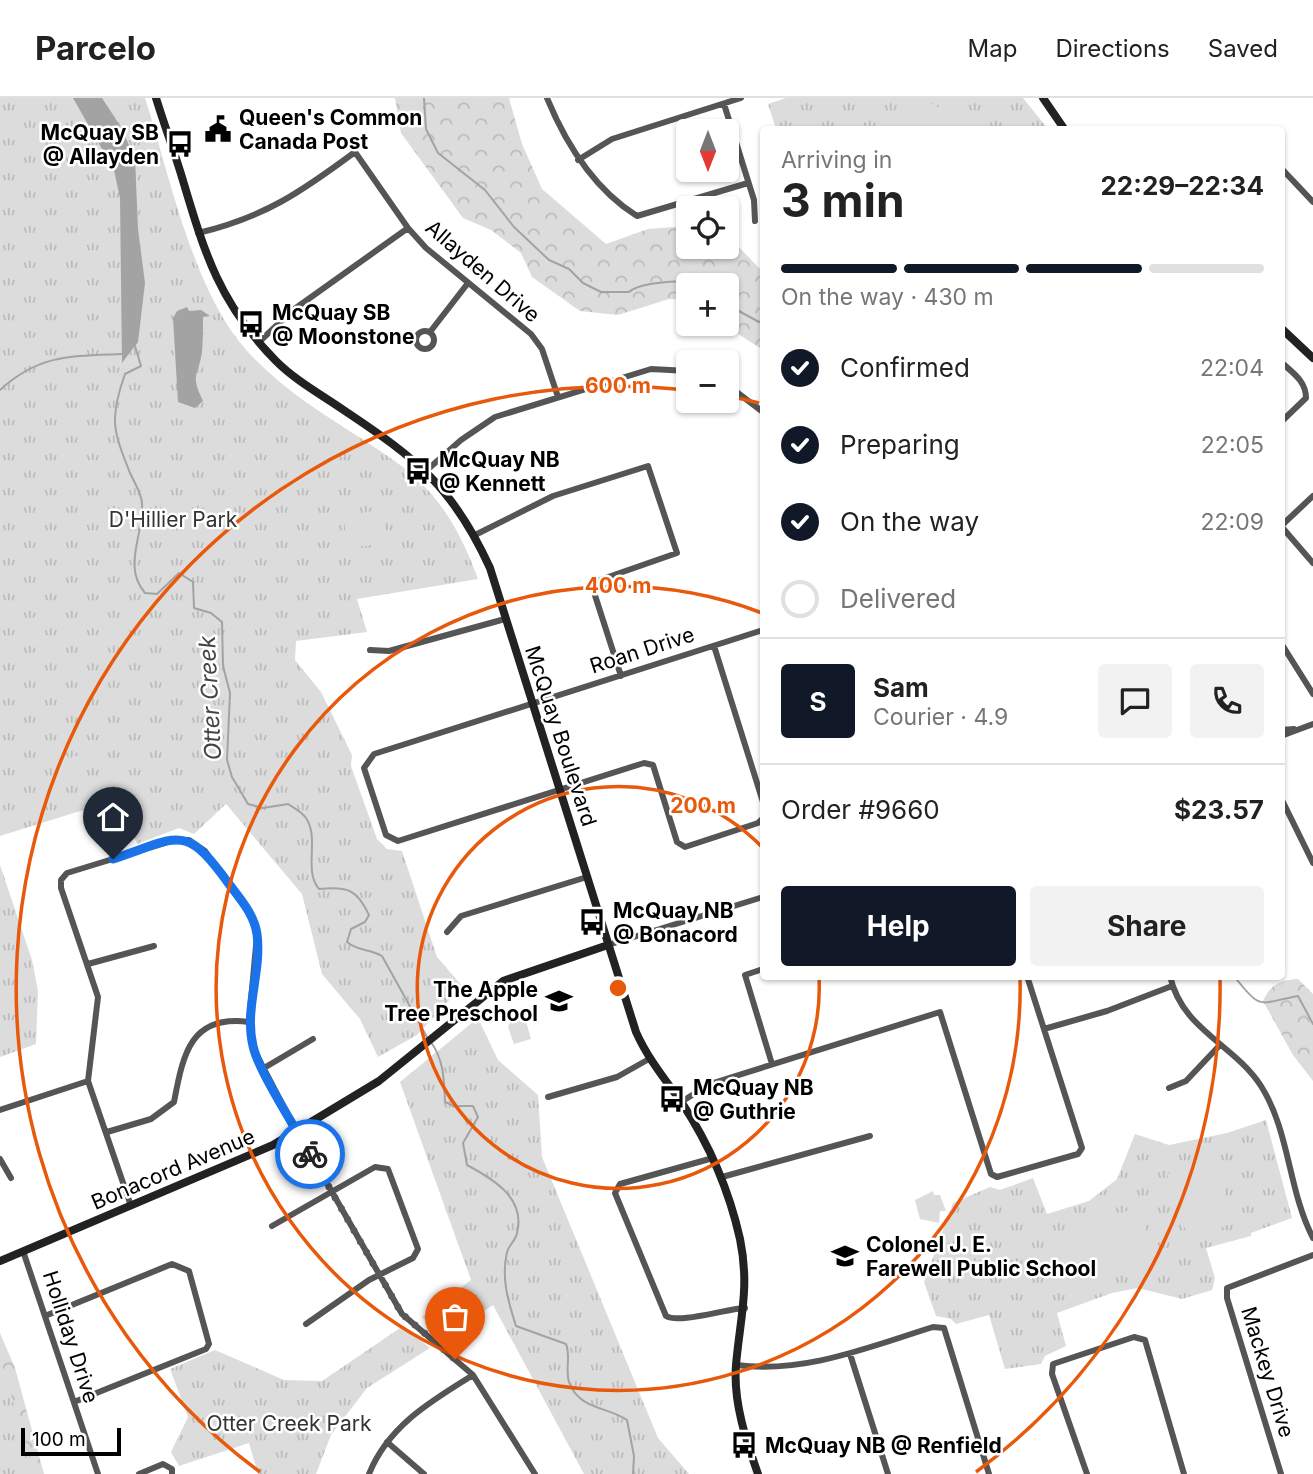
<!DOCTYPE html>
<html lang="en">
<head>
<meta charset="utf-8">
<style>
  body { margin:0; font-family:Inter,sans-serif; background:#f2f2f2; color:#222; height:100vh; display:flex; flex-direction:column; font-size:26px; white-space:nowrap }
  * { box-sizing:border-box; margin:0 }
  p { font-size:23px; color:#767676 }
  .icon { flex:none; width:38px; height:38px; fill:none; stroke:currentColor; stroke-width:2; stroke-linecap:round; stroke-linejoin:round }
  .map { position:relative; flex:1; overflow:hidden }
  .sheet { position:absolute; left:760px; top:28px; width:525px; height:854px; display:flex; flex-direction:column; background:#fff; border-radius:7px; box-shadow:0 2px 5px #0004 }
  .sheet>* { flex:none }
  .needle { width:46px; rotate:180deg }
  .buttons { position:absolute; left:676px; top:21px; display:grid; gap:14px }
  .buttons a { display:grid; place-items:center; width:63px; height:63px; border-radius:7px; background:#fff; box-shadow:0 2px 5px #0004; font-size:35px }
  .scale { position:absolute; left:21px; bottom:18px; width:100px; box-sizing:border-box; padding-left:7px; border:4px solid #000; border-top:0; font-size:19px; line-height:24px; white-space:nowrap; color:#000; -webkit-text-stroke:5px #fff; paint-order:stroke }
  .pin { position:absolute; display:grid; place-items:center; width:60px; height:60px; color:#fff; margin:-72px -30px; border-radius:50% 50% 50% 0; rotate:-45deg; box-shadow:0 0 7px #0007 }
  .pin .icon { rotate:45deg }
  .courier { position:absolute; display:grid; place-items:center; width:70px; height:70px; margin:-35px; border:5px solid #1a73e8; border-radius:50%; background:#fff; color:#222; box-shadow:0 2px 9px #0007 }
  .overview em { font-style:normal; font-weight:700 }
  .overview div { display:flex; flex-direction:column-reverse }
  .overview { display:flex; align-items:center; justify-content:space-between; height:119px; padding:0 21px }
  h1 { font-size:46px; font-weight:700; line-height:52px }
  .bar { display:grid; grid-template-columns:repeat(4,1fr); gap:10px 7px; align-content:center; height:84px; padding:0 21px }
  .bar i { height:9px; border-radius:5px; background:#e0e0e0 }
  .bar .on { background:#111827 }
  .bar p { grid-column:span 4 }
  .line { display:flex; align-items:center; gap:18px; padding:0 21px; border-top:2px solid #e0e0e0 }
  .line div { flex:1 }
  .round { display:grid; place-items:center; flex:none; width:74px; height:74px; border-radius:7px; background:#f2f2f2 }
  ol { padding:0 21px; list-style:none }
  li { display:flex; align-items:center; gap:21px; height:77px }
  li p { margin-inline-start:auto }
  li .icon { padding:7px; border-radius:50%; background:#111827; color:#fff; stroke-width:4 }
  li:last-child { color:#767676 }
  li i { width:38px; height:38px; border:4px solid #e0e0e0; border-radius:50% }
  .button { display:flex; gap:14px; margin-top:auto; padding:14px 21px }
  .button a { flex:1; height:80px; border-radius:7px; background:#111827; color:#fff; font-size:28px; font-weight:700; line-height:80px; text-align:center }
  .button a+a { background:#f2f2f2; color:#222 }
  header { display:flex; align-items:center; gap:42px; box-sizing:border-box; height:98px; padding:0 35px; background:#fff; border-bottom:2px solid #e0e0e0 }
  header strong { font-size:33px }
  nav { display:flex; gap:38px; margin-inline-start:auto; font-size:24px }
  .map>svg:first-child { display:block }
  .forest { fill:url(#forest-crowns) }
  .park { fill:url(#park-tufts) }
  .garden { fill:#dcdcdc }
  .water { fill:#a3a3a3 }
  .lines { fill:none; stroke-linecap:round; stroke-linejoin:round }
  .stream { stroke:#a3a3a3; stroke-width:2 }
  .street { stroke:#555; stroke-width:6 }
  .secondary { stroke:#222; stroke-width:8 }
  .done { stroke:#595959; stroke-width:7; stroke-dasharray:0 12.6 }
  .route { stroke:#1a73e8; stroke-width:9 }
  .ring { fill:none; stroke:#e8590c; stroke-width:3.5 }
  .labels { text-anchor:middle; dominant-baseline:central; stroke-width:5; stroke-linejoin:round; paint-order:stroke }
  .poi-label { font-size:21px; font-weight:bold; fill:#000; stroke:#fff; text-anchor:start }
  .street-label { font-size:21px; fill:#000; stroke:#fff }
  .park-label { font-size:21px; fill:#333; stroke:#fff }
  .water-label { font-size:23px; font-style:italic; fill:#444; stroke:#fff }
  .centre { fill:#e8590c; stroke:#fff; stroke-width:3.5 }
  .ring-label { font-size:21px; text-anchor:middle; font-weight:bold; fill:#e8590c; stroke:#fff; stroke-width:5; stroke-linejoin:round; paint-order:stroke }
</style>
</head>
<body>
<header>
<strong>Parcelo</strong>
<nav><a>Map</a><a>Directions</a><a>Saved</a></nav>
</header>
<div class="map">
<svg width="1313" height="1376" viewBox="0 0 1313 1376">
  <defs>
    <pattern id="forest-crowns" width="20" height="18" patternUnits="userSpaceOnUse" patternTransform="scale(1.75)"><rect width="20" height="18" fill="#dcdcdc"/><path d="M2 6a3 3 0 1 1 6 0M12 15a3 3 0 1 1 6 0" fill="none" stroke="#bbb"/></pattern>
    <pattern id="park-tufts" width="24" height="20" patternUnits="userSpaceOnUse" patternTransform="scale(1.75)"><rect width="24" height="20" fill="#dcdcdc"/><path d="M3 7l-1-3M5 7V3M7 7l1-3M15 17l-1-3M17 17v-4M19 17l1-3" fill="none" stroke="#bbb"/></pattern>
  </defs>
  <rect width="100%" height="100%" fill="#fff"/>
  <path class="forest" d="M395,0H509L522,46L542,91L606,146L648,131L688,128V149H726V142L735,145L763,174V252L723,226H726V187H688V202L669,201L618,217L580,213L532,179L521,155L491,132L463,120L401,35Z
    M1298,881L1313,896V983L1293,957L1263,903C1271,886 1280,882 1298,881Z
    M0,1235L15,1270L44,1376H0Z"/>
  <path class="park" d="M0,0H145C170,78 193,194 248,254C281,290 321,315 362,341C384,356 407,369 425,389C450,415 466,448 478,481L357,501L367,534L296,543L295,562L321,594L352,657L351,668L377,741L387,751L402,753L437,859L462,888L417,937L378,959L360,921L322,876L302,796L226,706L194,736L179,730L137,746L122,700L0,738Z
    M786,0H1023L1048,31H776L768,6Z
    M0,767L32,862L38,893L36,946L0,959Z
    M478,920L498,962L538,997L542,1059L658,1340L689,1376H584L493,1207L444,1239L422,1219L471,1182L400,984Z
    M1266,1022L1292,1120L1251,1135V1138L1206,1150L1215,1180L1212,1192L1182,1201L1138,1190L1112,1195L1057,1215L1066,1248L1045,1258L1041,1266L1005,1271L989,1217L956,1226L951,1221L936,1218L924,1184L953,1105L990,1089L1000,1092L1033,1080L1047,1116L1089,1103L1117,1081L1135,1036L1169,1047L1227,1035Z
    M403,1228L430,1250L367,1290L331,1337L316,1376H258L249,1345L179,1368L171,1354L188,1319L170,1271L215,1252L284,1282L322,1283Z
    M0,1261L35,1376H0Z"/>
  <path class="garden" d="M920,0H924L970,31H896Z
    M373,413C384,422 388,431 386,445L349,450L343,419Z
    M57,658H68V682H57Z
    M72,658H83V682H72Z
    M525,920L531,941L514,946L508,929L510,924Z
    M1213,1061L1234,1125L1188,1140L1167,1076Z
    M933,1093L934,1097H940L946,1113H940L939,1125L920,1121L915,1102Z
    M1138,1109L1157,1164L1065,1195L1047,1140Z"/>
  <path class="water" d="M73,0H102L121,29L135,61L138,131L145,185L138,244L122,265L120,100L114,72Z
    M187,209L189,213L201,212L210,218L203,219C203,231 203,243 202,254C198,280 190,276 203,303L195,310L178,304L173,220L177,213Z"/>
  <g class="lines">
    <path class="stream" d="M424,0L426,31L438,55L485,92L514,129L549,162L569,171L583,185L601,194H629C641,183 698,180 711,187
      M726,206L759,224L763,223
      M135,248L141,268L125,276C109,321 113,332 130,375C134,384 142,396 142,406C144,437 122,468 145,495L157,496L179,475L193,484L194,510L211,515L222,524L223,568L230,595L227,662L232,679L248,706L263,710L288,706C294,710 303,715 306,720C320,741 303,772 319,791C347,788 357,791 369,817L365,824L351,831L347,844C357,853 370,851 382,858L427,939
      M0,292C39,256 72,258 122,256
      M1234,878C1262,914 1258,905 1298,898L1313,926
      M431,944C444,963 444,981 445,1004L454,1008H473L478,1019L463,1045L467,1067C493,1081 526,1100 517,1135C516,1142 509,1147 507,1154C501,1180 508,1203 516,1228L566,1246C571,1258 565,1271 569,1284C578,1311 608,1309 627,1322L634,1358L633,1376"/>
    <path class="street" d="M547,0C566,46 594,91 637,118L748,85
      M724,6L754,102L755,123
      M578,62L612,41L741,0
      M1281,70L1313,104
      M198,135C265,119 301,94 355,54L408,130L426,150L531,236L542,251L558,299
      M416 242a9 9 0 1 1 18 0a9 9 0 1 1-18 0Z
      M430,234L468,185
      M259,244L293,212L408,130
      M1281,264C1293,275 1306,283 1306,300L1281,324
      M726,286L763,314
      M427,372L461,342L495,319L651,271L688,273
      M1281,428L1313,465
      M1281,428L1313,398
      M475,437L553,398L648,368L677,455L591,485L621,578
      M763,532L374,656L364,670L386,737L398,743L644,665L653,667L677,744L685,749L758,725L763,720
      M1281,545L1313,596
      M714,548L763,704
      M370,552L389,553L505,521
      M1281,632L1294,631
      M1281,638L1313,626
      M1281,700L1313,765
      M447,834L461,818L587,779
      M608,847L763,799
      M88,866L154,848
      M763,871L745,877L772,966
      M1170,878C1182,932 1234,946 1261,988C1290,1034 1288,1092 1313,1140
      M1044,931L1107,913L1172,888
      M264,970L313,941
      M1169,990L1186,983L1219,948
      M548,999L617,979L649,961
      M681,1004L710,986L940,914L991,1076L997,1079L1078,1056L1082,1050L1027,878
      M0,1012L88,983
      M107,1034L151,1021L174,1004C183,957 190,916 249,924
      M713,1060L620,1086L615,1095L666,1218C679,1226 725,1211 745,1210
      M0,1061L11,1080
      M722,1079L870,1038
      M131,1108L88,983L98,899L61,790V782L67,775L175,742H189L205,753L252,818L257,837L249,924L253,950L289,1019L402,1216L473,1277L535,1376
      M272,1128L375,1069L388,1071L418,1151L413,1160L369,1182L306,1226
      M23,1153L98,1376
      M45,1218L172,1166L189,1173L209,1246L206,1251L74,1304
      M850,1256L888,1376
      M736,1267C804,1276 869,1249 933,1229L944,1230L989,1376
      M387,1344L424,1376
      M139,1376L163,1366L172,1371V1376
      M369,1376C388,1328 431,1303 473,1277
      M1087,1376L1052,1276L1053,1266L1134,1239L1145,1242L1184,1376
      M1281,1376L1227,1200V1190L1313,1157"/>
    <path class="secondary" d="M156,0C164,26 173,50 181,76C204,153 218,204 276,263C296,283 322,297 345,313C417,361 453,389 490,470L636,934C648,961 665,981 682,1005C709,1046 729,1092 740,1141C750,1190 740,1220 736,1267C733,1304 746,1342 758,1376
      M1043,0L1065,32
      M1281,230L1313,260
      M0,1163L273,1047L379,983L503,883L608,847"/>
  </g>
  <g class="lines">
    <path class="done" d="M310,1056L402,1216L455,1261"/>
    <path class="route" d="M113,761C180,739 184,724 229,786C240,801 254,816 257,836C262,873 244,911 253,948C258,972 296,1031 310,1056"/>
  </g>
  <g class="ring">
    <path d="M819 879A201 201 0 1 1 763 750"/>
    <path d="M1020 879A402 402 0 1 1 762 515"/>
    <path d="M260 1374A602 602 0 0 1 686 292M728 298A602 602 0 0 1 759 305M1220 879A602 602 0 0 1 976 1374"/>
  </g>
  <defs>
    <symbol id="civic-bare" viewBox="-9 -9 18 18"><path d="M-.6-6.5H3V-4.5H.6V-3L4-1V1h2V6H-6V1h2V-1L-.6-3ZM-1.2 2.5V6h2.4V2.5Z" fill="#000" stroke="#fff" stroke-width="2.5" paint-order="stroke"/></symbol>
    <symbol id="bus-bare" viewBox="-9 -9 18 18"><path d="M-5-6H5V4H4V6H2V4H-2V6H-4V4H-5ZM-3.5-4V0h7V-4ZM-3.5 1.2v1.5H-2V1.2ZM2 1.2v1.5H3.5V1.2Z" fill="#000" stroke="#fff" stroke-width="2.5" paint-order="stroke"/></symbol>
    <symbol id="school-bare" viewBox="-9 -9 18 18"><path d="M0-5L7-2L0 1L-7-2ZM-4 1L0 2.5L4 1V4Q0 6-4 4Z" fill="#000" stroke="#fff" stroke-width="2.5" paint-order="stroke"/></symbol>
  </defs>
  <g fill-rule="evenodd">
    <use href="#civic-bare" x="199" y="12" width="38" height="38"/>
    <use href="#bus-bare" x="161" y="27" width="38" height="38"/>
    <use href="#bus-bare" x="232" y="207" width="38" height="38"/>
    <use href="#bus-bare" x="399" y="354" width="38" height="38"/>
    <use href="#bus-bare" x="573" y="805" width="38" height="38"/>
    <use href="#school-bare" x="540" y="884" width="38" height="38"/>
    <use href="#bus-bare" x="653" y="982" width="38" height="38"/>
    <use href="#school-bare" x="826" y="1139" width="38" height="38"/>
    <use href="#bus-bare" x="725" y="1328" width="38" height="38"/>
  </g>
  <g class="labels">
    <g class="poi-label">
      <text x="239" y="19">Queen's Common<tspan x="239" dy="24">Canada Post</tspan></text>
      <text x="159" y="34" text-anchor="end">McQuay SB<tspan x="159" dy="24">@ Allayden</tspan></text>
      <text x="272" y="214">McQuay SB<tspan x="272" dy="24">@ Moonstone</tspan></text>
      <text x="439" y="361">McQuay NB<tspan x="439" dy="24">@ Kennett</tspan></text>
      <text x="613" y="812">McQuay NB<tspan x="613" dy="24">@ Bonacord</tspan></text>
      <text x="538" y="891" text-anchor="end">The Apple<tspan x="538" dy="24">Tree Preschool</tspan></text>
      <text x="693" y="989">McQuay NB<tspan x="693" dy="24">@ Guthrie</tspan></text>
      <text x="866" y="1146">Colonel J. E.<tspan x="866" dy="24">Farewell Public School</tspan></text>
      <text x="765" y="1347">McQuay NB @ Renfield</text>
    </g>
    <g class="street-label">
      <text transform="translate(483 173) rotate(41)">Allayden Drive</text>
      <text transform="translate(642 552) rotate(-18)">Roan Drive</text>
      <text transform="translate(561 638) rotate(72)">McQuay Boulevard</text>
      <text transform="translate(173 1071) rotate(-23)">Bonacord Avenue</text>
      <text transform="translate(71 1239) rotate(72)">Holliday Drive</text>
      <text transform="translate(1268 1274) rotate(73)">Mackey Drive</text>
    </g>
    <g class="park-label">
      <text x="173" y="421">D'Hillier Park</text>
      <text x="289" y="1325">Otter Creek Park</text>
    </g>
    <g class="water-label">
      <text transform="translate(210 600) rotate(-93)">Otter Creek</text>
    </g>
  </g>
  <circle cx="618" cy="890" r="10" class="centre"/>
  <g class="ring-label">
    <text x="618" y="295">600 m</text>
    <text x="618" y="495">400 m</text>
    <text x="703" y="715">200 m</text>
  </g>
</svg>
<div class="buttons">
<a><svg class="needle" viewBox="-14 -14 28 28"><path d="M0-13l5 13h-10z" fill="#e53935"/><path d="M0 13l5-13h-10z" fill="#767676"/></svg></a>
<a><svg class="icon" aria-label="locate" viewBox="0 0 24 24"><circle cx="12" cy="12" r="6"/><path d="M12 2v4M12 18v4M2 12h4M18 12h4"/></svg></a>
<a>+</a>
<a>−</a>
</div>
<div class="scale">100 m</div>
<div class="pin" style="left:455px;top:1261px;background:#ea580c"><svg class="icon" aria-label="bag" viewBox="0 0 24 24"><path d="M5 8h14l-1 12H6zM9 8a3 3 0 0 1 6 0"/></svg></div>
<div class="pin" style="left:113px;top:761px;background:#1f2937"><svg class="icon" aria-label="home" viewBox="0 0 24 24"><path d="M3 11l9-7 9 7M6 9v11h12V9"/></svg></div>
<div class="courier" style="left:310px;top:1056px"><svg class="icon" aria-label="bike" viewBox="0 0 24 24"><circle cx="6" cy="16" r="4"/><circle cx="18" cy="16" r="4"/><path d="M6 16l4-8h5l3 8M10 8l3 8H6M13 5h3"/></svg></div>
<section class="sheet">
<div class="overview"><div><h1>3 min</h1><p>Arriving in</p></div><em>22:29–22:34</em></div>
<div class="bar"><i class="on"></i><i class="on"></i><i class="on"></i><i></i><p>On the way · 430 m</p></div>
<ol>
<li><svg class="icon" aria-label="check" viewBox="0 0 24 24"><path d="M5 12l5 5 9-10"/></svg>Confirmed<p>22:04</p></li>
<li><svg class="icon" aria-label="check" viewBox="0 0 24 24"><path d="M5 12l5 5 9-10"/></svg>Preparing<p>22:05</p></li>
<li><svg class="icon" aria-label="check" viewBox="0 0 24 24"><path d="M5 12l5 5 9-10"/></svg>On the way<p>22:09</p></li>
<li><i></i>Delivered</li>
</ol>
<div class="line" style="height:126px"><b class="round" style="background:#111827;color:#fff">S</b><div><b>Sam</b><p>Courier · 4.9</p></div><a class="round"><svg class="icon" aria-label="chat" viewBox="0 0 24 24"><path d="M4 5h16v11H9l-5 4z"/></svg></a><a class="round"><svg class="icon" aria-label="phone" viewBox="0 0 24 24"><path d="M5 4h4l2 5-3 2q2 4 5 5l2-3 5 2v4C11 20 4 13 5 4z"/></svg></a></div>
<div class="line" style="height:91px"><div>Order #9660</div><b>$23.57</b></div>
<div class="button"><a>Help</a><a>Share</a></div>
</section>
</div>
</body>
</html>
